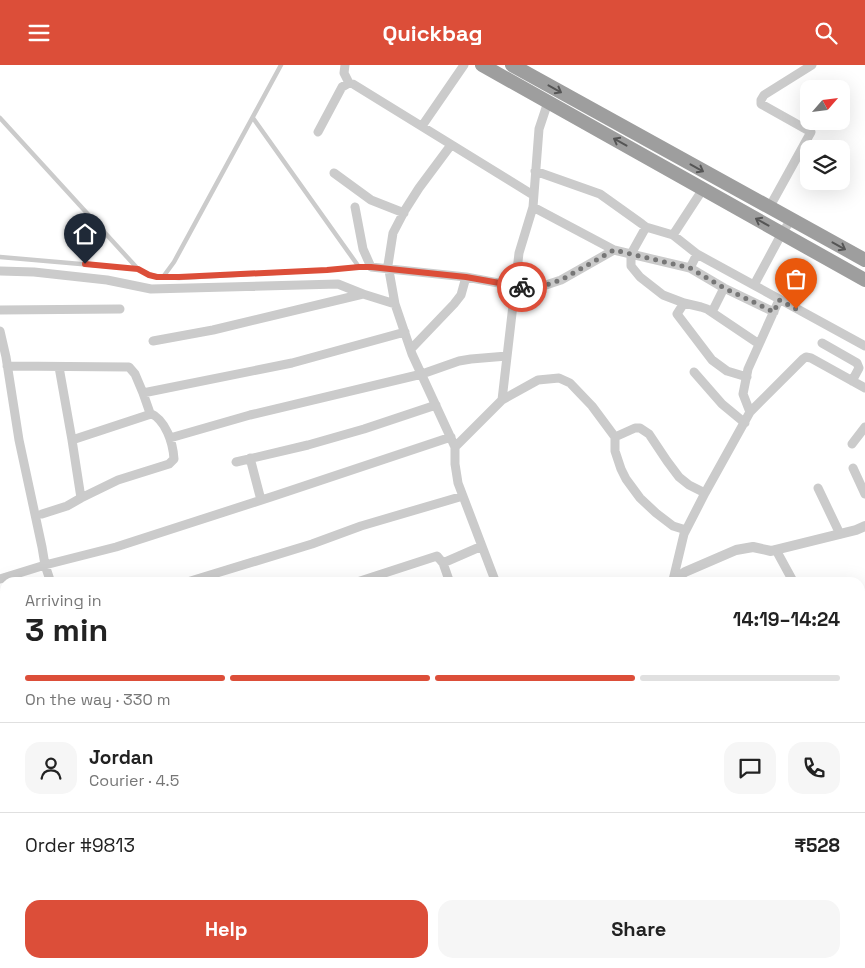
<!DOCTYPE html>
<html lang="en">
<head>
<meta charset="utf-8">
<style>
  body { margin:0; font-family:"Space Grotesk",sans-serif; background:#f6f6f6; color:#222; height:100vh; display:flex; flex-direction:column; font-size:19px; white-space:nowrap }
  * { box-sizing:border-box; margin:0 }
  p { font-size:16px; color:#767676 }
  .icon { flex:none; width:28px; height:28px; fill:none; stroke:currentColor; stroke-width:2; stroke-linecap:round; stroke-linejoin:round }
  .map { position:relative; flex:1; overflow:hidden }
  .side { position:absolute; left:0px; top:512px; width:865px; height:391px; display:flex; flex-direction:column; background:#fff; border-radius:15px 15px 0 0; box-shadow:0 5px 20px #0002 }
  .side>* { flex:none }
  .needle { width:32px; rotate:62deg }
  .fabs { position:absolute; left:800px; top:15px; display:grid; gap:10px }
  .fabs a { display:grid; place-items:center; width:50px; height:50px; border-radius:10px; background:#fff; box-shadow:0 5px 20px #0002; font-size:25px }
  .pin { position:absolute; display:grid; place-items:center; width:42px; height:42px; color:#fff; margin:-51px -21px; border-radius:50% 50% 50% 0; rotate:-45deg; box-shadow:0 0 5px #0007 }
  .pin .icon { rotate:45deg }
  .courier { position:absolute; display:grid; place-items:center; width:50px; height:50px; margin:-25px; border:4px solid #dc4e39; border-radius:50%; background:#fff; color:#222; box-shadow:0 1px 6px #0007 }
  .overview em { font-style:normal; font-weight:700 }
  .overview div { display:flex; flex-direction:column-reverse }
  .overview { display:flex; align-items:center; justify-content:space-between; height:85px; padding:0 25px }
  h1 { font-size:32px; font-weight:700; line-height:38px }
  .bar { display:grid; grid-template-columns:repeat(4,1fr); gap:8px 5px; align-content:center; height:60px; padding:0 25px }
  .bar i { height:6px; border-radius:4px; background:#e0e0e0 }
  .bar .on { background:#dc4e39 }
  .bar p { grid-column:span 4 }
  .line { display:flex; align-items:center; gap:12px; padding:0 25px; border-top:1px solid #e0e0e0 }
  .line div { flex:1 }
  .round { display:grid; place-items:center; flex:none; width:52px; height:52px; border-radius:15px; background:#f6f6f6 }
  .action { display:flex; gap:10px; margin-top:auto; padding:10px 25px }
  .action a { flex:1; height:58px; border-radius:15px; background:#dc4e39; color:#fff; font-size:20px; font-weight:700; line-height:58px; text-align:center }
  .action a+a { background:#f6f6f6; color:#222 }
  header { display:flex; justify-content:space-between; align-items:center; height:65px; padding:0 25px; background:#dc4e39; color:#fff; font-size:22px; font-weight:700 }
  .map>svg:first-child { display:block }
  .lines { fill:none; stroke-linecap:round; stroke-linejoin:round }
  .service { stroke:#cbcbcb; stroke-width:4.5 }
  .minor { stroke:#cbcbcb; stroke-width:9 }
  .tertiary { stroke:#cbcbcb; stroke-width:10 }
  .trunk { stroke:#9e9e9e; stroke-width:14 }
  .oneway { stroke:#555 }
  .done { stroke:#777; stroke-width:5; stroke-dasharray:0 9 }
  .route { stroke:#dc4e39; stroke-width:6 }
</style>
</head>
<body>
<header><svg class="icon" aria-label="menu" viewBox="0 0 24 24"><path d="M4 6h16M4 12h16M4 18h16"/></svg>Quickbag<svg class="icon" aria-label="search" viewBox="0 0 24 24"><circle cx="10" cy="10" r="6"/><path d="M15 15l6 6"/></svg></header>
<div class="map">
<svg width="865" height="903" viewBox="0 0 865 903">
  <rect width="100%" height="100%" fill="#fff"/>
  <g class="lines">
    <path class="service" d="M0,53L138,204C146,208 153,212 163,212L174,197L281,0
      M253,53L359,202
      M0,192L138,204
      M163,212L179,213L327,205L359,202H371"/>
    <path class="minor" d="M345,0L344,8L349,18
      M422,61L464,0
      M318,67L342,22L349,18L353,19L533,130
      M451,80L419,123L405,145L393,168L388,200L395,239L412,289L455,382V399L458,418L496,518
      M535,106L600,129L642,159L646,162L673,170
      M334,108L371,135L404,148
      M703,124L673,170L697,189L865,281
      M355,142L363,184L371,202L466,212L515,221L537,223L561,215L614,185
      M533,142L614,185L690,203L697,189
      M769,143L811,67L761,39V35L764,30L812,0
      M646,162L631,189V201L640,212L663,230L684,238L677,249L712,295L727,306L747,312
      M690,203L724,223L774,247
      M0,206L34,207L107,215L151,224L338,219L363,229
      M754,220L782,168L791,155
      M684,238L701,242L707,244L759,279
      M0,245L120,244
      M712,247L724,223
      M0,266L6,292L19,375L42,482L45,500L51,518
      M153,276L213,265L363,229L395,239
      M822,278L857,298L859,303L852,316
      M411,284L454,239L461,230L466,212
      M7,301L129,302L135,309L143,328L292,298L405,267
      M59,302L72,375L148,350L150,348L143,328
      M694,307L722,339L745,358
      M502,335L538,315L559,313L570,318L592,341L615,372V386L621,404L626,414L640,433L656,448L673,461L686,465
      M750,347L803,294L806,292L811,293L865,323
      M615,372L635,363H640L649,369L667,396L679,412L689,420L705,428
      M170,373L250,350L422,309L459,296L471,294L507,291
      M72,375L81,433L118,415L169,399L174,394C173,378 166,355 150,348
      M852,379L865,362
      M455,382L502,335L519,188L533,142L539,64L548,37
      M250,393L261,435
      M236,397L308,380L364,364L436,340
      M853,403L865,429
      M818,423L840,469
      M42,449L67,441L81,433
      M776,485L794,518
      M443,498L450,518
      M0,514L45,500L116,482L277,430L451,372
      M673,515L684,469L705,428L750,347L743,329L748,304L779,235
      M184,518L312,479L361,461L463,431
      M354,518L437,491L443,498L482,481
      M0,573L5,572
      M0,625L5,624
      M0,680L5,678
      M0,730L5,729
      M0,782L5,794
      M0,828L5,826
      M0,891L5,889
      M51,899L53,903
      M154,899L155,903
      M205,899V903
      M520,899V903
      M626,899L627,903
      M131,903L144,899
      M476,903L493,899"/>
    <path class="tertiary" d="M669,518L685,507L736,485L753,482L771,486L856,465L865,461
      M573,899V903"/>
    <path class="trunk" d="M482,0L865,215
      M512,0L865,195"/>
  </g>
  <defs><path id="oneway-shaft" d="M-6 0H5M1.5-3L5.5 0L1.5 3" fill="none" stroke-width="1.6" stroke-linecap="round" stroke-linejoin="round" transform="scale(1.25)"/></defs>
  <g class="oneway">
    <use href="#oneway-shaft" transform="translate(555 24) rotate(29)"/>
    <use href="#oneway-shaft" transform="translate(620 77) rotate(-151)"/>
    <use href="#oneway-shaft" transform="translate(697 103) rotate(29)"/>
    <use href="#oneway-shaft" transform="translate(762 157) rotate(-151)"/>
    <use href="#oneway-shaft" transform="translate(839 181) rotate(29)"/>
  </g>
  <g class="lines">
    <path class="done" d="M522,222L537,223L561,215L614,185L690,203L724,223L774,247L779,235L796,244"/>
    <path class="route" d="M85,199L138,204L149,210L157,212H179L327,205L359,202H371L466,212L522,222"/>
  </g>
</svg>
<div class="fabs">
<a><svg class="needle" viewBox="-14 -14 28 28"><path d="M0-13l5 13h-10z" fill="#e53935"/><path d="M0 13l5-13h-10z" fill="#767676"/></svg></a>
<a><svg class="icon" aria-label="layers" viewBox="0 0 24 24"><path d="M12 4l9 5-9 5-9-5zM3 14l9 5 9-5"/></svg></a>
</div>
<div class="pin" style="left:796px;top:244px;background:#ea580c"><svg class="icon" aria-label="bag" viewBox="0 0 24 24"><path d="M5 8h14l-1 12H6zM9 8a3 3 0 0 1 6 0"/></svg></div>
<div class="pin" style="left:85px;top:199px;background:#1f2937"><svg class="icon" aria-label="home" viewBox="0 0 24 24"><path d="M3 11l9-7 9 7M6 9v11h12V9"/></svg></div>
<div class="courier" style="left:522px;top:222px"><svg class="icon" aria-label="bike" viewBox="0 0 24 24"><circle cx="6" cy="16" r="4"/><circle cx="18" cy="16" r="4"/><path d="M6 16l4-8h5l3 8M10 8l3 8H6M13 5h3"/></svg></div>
<section class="side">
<div class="overview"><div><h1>3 min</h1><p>Arriving in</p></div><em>14:19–14:24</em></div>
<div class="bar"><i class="on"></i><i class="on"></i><i class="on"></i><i></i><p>On the way · 330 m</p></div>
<div class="line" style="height:90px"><a class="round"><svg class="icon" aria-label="person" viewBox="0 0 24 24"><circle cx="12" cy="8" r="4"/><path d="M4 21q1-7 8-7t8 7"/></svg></a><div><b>Jordan</b><p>Courier · 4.5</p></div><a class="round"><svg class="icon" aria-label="chat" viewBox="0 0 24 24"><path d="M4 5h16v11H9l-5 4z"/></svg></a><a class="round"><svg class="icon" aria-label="phone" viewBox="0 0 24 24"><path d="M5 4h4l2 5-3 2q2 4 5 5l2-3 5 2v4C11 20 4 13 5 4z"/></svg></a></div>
<div class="line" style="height:65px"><div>Order #9813</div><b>₹528</b></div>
<div class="action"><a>Help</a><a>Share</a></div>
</section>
</div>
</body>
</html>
